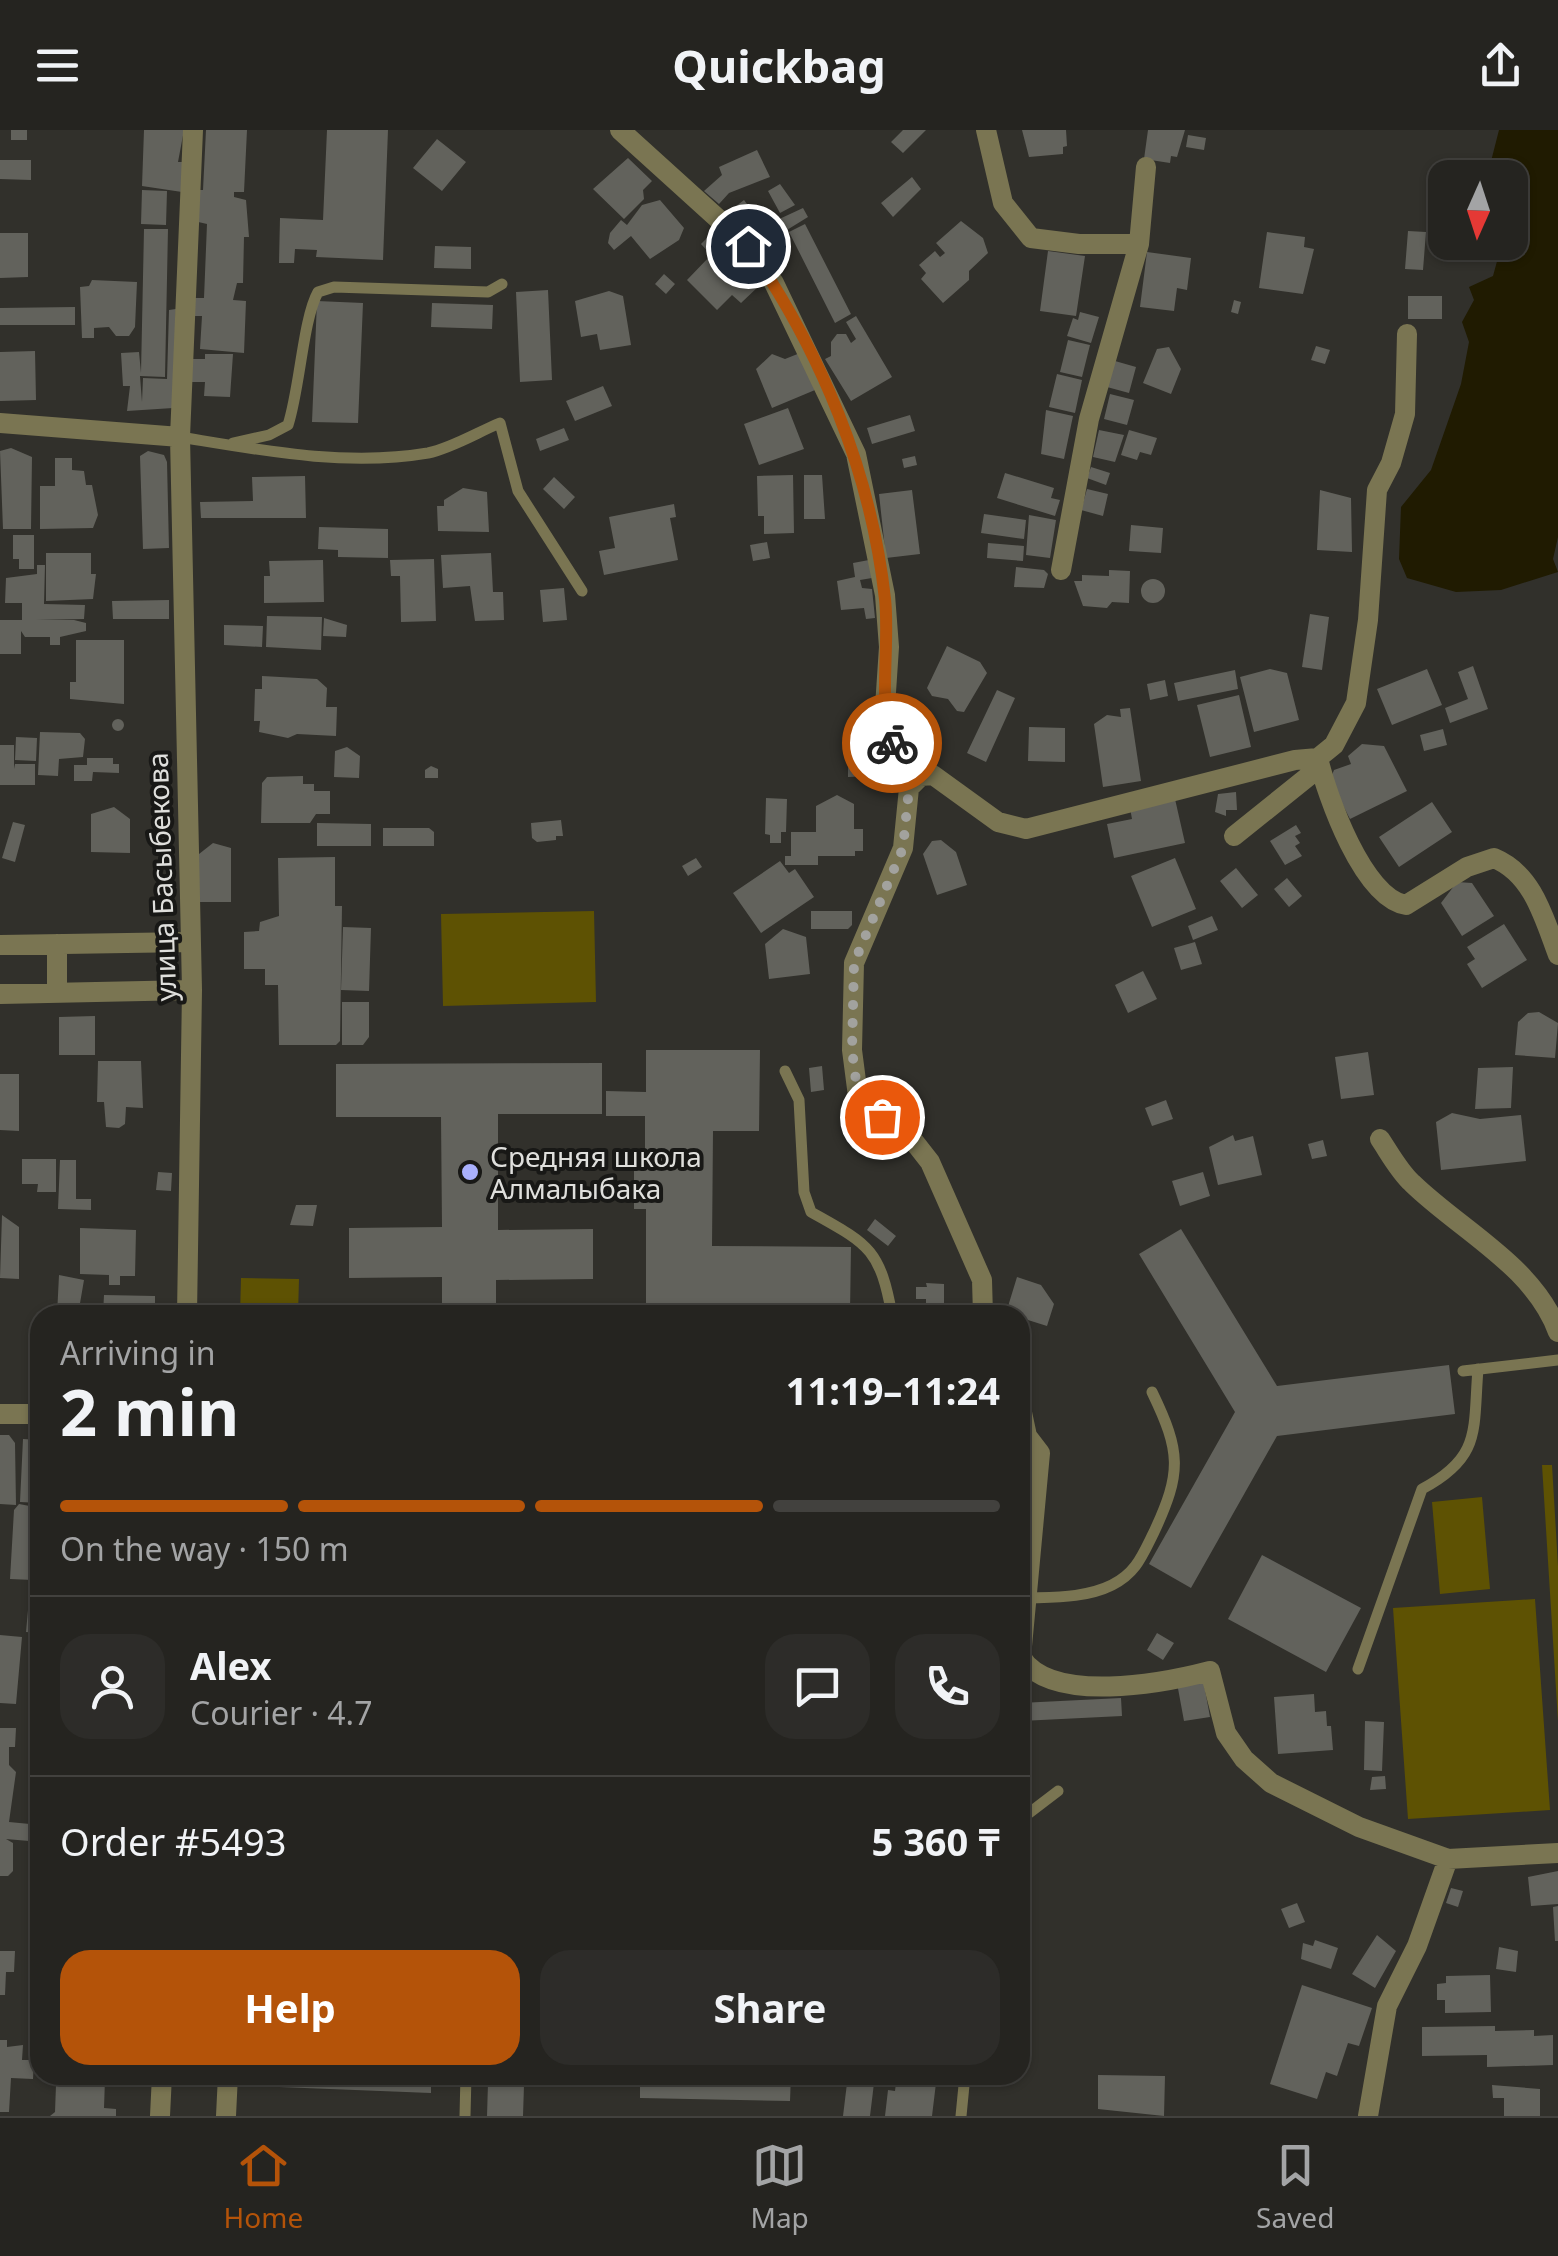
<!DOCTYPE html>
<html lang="en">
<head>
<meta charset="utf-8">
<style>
  body { margin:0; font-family:"Noto Sans",sans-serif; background:#2d2c29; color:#f1f3f6; height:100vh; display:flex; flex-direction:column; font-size:38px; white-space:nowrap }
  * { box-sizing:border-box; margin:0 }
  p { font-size:32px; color:#a3a4a5 }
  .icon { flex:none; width:55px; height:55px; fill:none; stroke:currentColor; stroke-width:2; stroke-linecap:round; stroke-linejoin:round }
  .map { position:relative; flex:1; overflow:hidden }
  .side { position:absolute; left:30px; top:1175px; width:1000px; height:780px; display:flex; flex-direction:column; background:#252420; border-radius:30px; box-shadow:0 2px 8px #0004,0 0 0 2px #42413e }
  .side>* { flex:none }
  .needle { width:65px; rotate:183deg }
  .tools { position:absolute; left:1428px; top:30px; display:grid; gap:20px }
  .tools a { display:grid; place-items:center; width:100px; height:100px; border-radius:20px; background:#252420; box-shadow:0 2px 8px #0004,0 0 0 2px #42413e; font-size:50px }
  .pin { position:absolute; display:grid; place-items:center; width:85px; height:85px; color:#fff; margin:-42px; border:5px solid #fff; border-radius:50%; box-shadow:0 2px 10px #0007 }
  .courier { position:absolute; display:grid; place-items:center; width:100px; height:100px; margin:-50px; border:8px solid #b45309; border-radius:50%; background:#fff; color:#222; box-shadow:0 2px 12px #0007 }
  .head em { font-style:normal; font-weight:700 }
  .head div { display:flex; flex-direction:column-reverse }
  .head { display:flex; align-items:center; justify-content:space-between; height:170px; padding:0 30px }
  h1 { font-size:65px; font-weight:700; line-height:75px }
  .bar { display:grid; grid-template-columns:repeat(4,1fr); gap:15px 10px; align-content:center; height:120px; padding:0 30px }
  .bar i { height:12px; border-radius:8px; background:#42413e }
  .bar .current { background:#b45309 }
  .bar p { grid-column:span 4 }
  .line { display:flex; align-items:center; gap:25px; padding:0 30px; border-top:2px solid #42413e }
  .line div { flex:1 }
  .round { display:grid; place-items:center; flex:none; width:105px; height:105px; border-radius:30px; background:#2d2c29 }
  .action { display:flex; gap:20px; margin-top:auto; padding:20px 30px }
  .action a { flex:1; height:115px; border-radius:30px; background:#b45309; color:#fff; font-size:40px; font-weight:700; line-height:115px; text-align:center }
  .action a+a { background:#2d2c29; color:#f1f3f6 }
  header { display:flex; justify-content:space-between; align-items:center; height:130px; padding:0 30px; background:#252420; font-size:45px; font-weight:700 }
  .dock { display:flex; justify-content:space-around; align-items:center; height:140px; border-top:2px solid #42413e; background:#252420; font-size:28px; color:#a3a4a5 }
  .dock a { display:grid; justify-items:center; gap:5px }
  .dock .current { color:#b45309 }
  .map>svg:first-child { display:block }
  .green { fill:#5e5203 }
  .water { fill:#201b01 }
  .building { fill:#62625c }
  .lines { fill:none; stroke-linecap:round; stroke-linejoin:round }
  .lane { stroke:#7a7552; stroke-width:11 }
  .street { stroke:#7a7552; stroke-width:20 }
  .done { stroke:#a2a29e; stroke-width:10; stroke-dasharray:0 18 }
  .route { stroke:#b45309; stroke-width:12 }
  .poi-dot { fill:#a9b0fc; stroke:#181816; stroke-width:4 }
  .labels { text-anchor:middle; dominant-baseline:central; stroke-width:8; stroke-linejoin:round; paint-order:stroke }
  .street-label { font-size:28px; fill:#dfdfdc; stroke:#181816 }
  .poi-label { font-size:28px; fill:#dfdfdc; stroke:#181816; text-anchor:start }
</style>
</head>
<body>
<header><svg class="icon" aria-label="menu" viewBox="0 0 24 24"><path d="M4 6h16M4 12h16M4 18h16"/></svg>Quickbag<svg class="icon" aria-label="share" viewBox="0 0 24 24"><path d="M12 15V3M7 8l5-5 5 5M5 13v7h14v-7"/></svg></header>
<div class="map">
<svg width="1558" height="1986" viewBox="0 0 1558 1986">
  <rect width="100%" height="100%" fill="#31302b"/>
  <path class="green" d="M594,781L596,872L443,876L441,784Z
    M241,1148L299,1149L298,1185H240Z
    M1542,1335H1552L1558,1436V1591Z
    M1482,1367L1490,1459L1440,1464L1432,1372Z
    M1535,1469L1550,1680L1408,1689L1393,1478Z"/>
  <path class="water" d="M1499,0H1558V407L1553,429L1558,442L1501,460L1456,462L1407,448L1399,429L1401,377L1431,340L1461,254L1469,212L1462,192L1474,170L1469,157L1493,146L1502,113L1510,112V48L1487,47Z"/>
  <path class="building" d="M11,0H27V10H11Z
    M144,0H184L178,32H183L182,62L142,56Z
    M206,0H247L244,62H234V67L246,70L249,107H244L243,153H237L233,170L246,171L244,223L200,219L202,186H187L188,168H204L207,94L194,91L195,60H203Z
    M327,0H388L383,130L316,127L317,120L295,119L294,133H279L280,88L323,90Z
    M903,0H926L903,23L891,12Z
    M1022,0H1066L1067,16L1063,17V24L1029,27Z
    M1148,0H1185L1177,27L1171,26L1170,33L1144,29Z
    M1188,5L1206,8L1204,20L1186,17Z
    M437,9L466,32L442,61L413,38Z
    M757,20L770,47L729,63L719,74L704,61L722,45L719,37Z
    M628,28L652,51L643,60L644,69L624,89L593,59Z
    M0,30H31V50L0,49Z
    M912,47L921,59L893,87L881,73Z
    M780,54L795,75L780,83L768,61Z
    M142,60L167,61L166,95L141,94Z
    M660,70L684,98L679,110L650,129L631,106L614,120L608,113L610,103L621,90L627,95L642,75Z
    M744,70L753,82L745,89L735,77Z
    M803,78L808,87L782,103L775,91Z
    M961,91L983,108L988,123L969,141V150L943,173L921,149L926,143L919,135L935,121L940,127L945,123L936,113Z
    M805,94L851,184L835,193L789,102Z
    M717,98L758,139L751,146L760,155L741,173L732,165L717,180L687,150L711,125L701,114Z
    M144,99H168L165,247L140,246L142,272L143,248L167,249L169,180L176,179L173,278L127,281L130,256H123L121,223L139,222L141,243Z
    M1408,101L1426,102L1423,140L1405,139Z
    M1267,102L1305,107L1304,117L1314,119L1303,164L1259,158Z
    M0,103H28V147L0,148Z
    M435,116L471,117V139L434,138Z
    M1048,121L1085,126L1076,186L1040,181Z
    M1147,122L1191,128L1187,160L1177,158L1174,181L1140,177Z
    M664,144L675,154L666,164L655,154Z
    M92,150L137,152L135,197L129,206H116L109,197L94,198V208H82L80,157L89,156Z
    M548,160L552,250L520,252L516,162Z
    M609,161L623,166L631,215L600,220L597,204L581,207L575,171Z
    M1408,166H1442V189H1408Z
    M1234,170L1241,172L1238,184L1231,182Z
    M317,171L363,173L358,293L312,292Z
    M432,173L493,175L492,199L431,197Z
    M75,177V195H0V178Z
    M1080,182L1099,187L1091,213L1067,206L1073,188L1078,190Z
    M856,186L892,247L851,271L825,229L831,226V212L837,204H846L851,213L856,209L846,192Z
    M1068,210L1090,215L1082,247L1060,242Z
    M1316,216L1330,220L1325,234L1311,230Z
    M1169,217L1181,239L1171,264L1143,253L1157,219Z
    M35,221L36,270L0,271V222Z
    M800,223L815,260L772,278L756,239L772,224L785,229Z
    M205,224H233L230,267L204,266L205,252H188V229H205Z
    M1115,231L1136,237L1129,263L1107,257Z
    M1057,244L1082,250L1075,283L1049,277Z
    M603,256L612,276L575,291L566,271Z
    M1110,264L1134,270L1127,295L1104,289Z
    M788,278L804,319L759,335L744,294Z
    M1046,280L1073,286L1064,329L1041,324Z
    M910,285L915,301L872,314L867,298Z
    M564,298L569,310L540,321L536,309Z
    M1099,300L1124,305L1115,332L1093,327Z
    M1129,300L1157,308L1151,325L1140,322L1137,330L1121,325Z
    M11,318L32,327L31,399H3L0,321Z
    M148,321L164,325L167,332L169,418L143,419L140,326Z
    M915,326L917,335L904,338L902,329Z
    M55,328H72V340L84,341L86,355H92L98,385L93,398L40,399V356H55Z
    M1091,337L1110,343L1106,355L1087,348Z
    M1005,343L1054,358L1051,368L1060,370L1055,386L997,368Z
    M793,345L794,403L764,404V386H758L757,346Z
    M804,345H822L825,389H804Z
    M305,346L306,388H201L200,372L253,371L252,347Z
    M554,347L575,367L564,379L543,359Z
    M463,358L487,362L489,402L438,401L437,376H444V370Z
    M1087,359L1108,364L1103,386L1081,380Z
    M912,360L920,424L886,428L879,364Z
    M1320,360L1351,368L1352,422L1317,420Z
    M674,374L676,387L670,388L678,430L604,445L599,421L615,418L609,387Z
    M984,384L1026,390L1024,409L981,403Z
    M1029,385L1056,390L1050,428L1026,425Z
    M1131,395L1163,398L1161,423L1129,421Z
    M319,397L388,399V428L338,427V420L318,419Z
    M13,405H34V439H19V429H13Z
    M767,412L770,428L753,431L750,415Z
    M988,413L1024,416L1023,431L987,428Z
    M46,423H91V444H96L93,469L46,471Z
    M491,423L493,462H503L504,490L475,491L470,456L443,458L441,425Z
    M434,429L436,491L401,492L400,446H391L390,430Z
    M323,430L324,472L264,473V446H270L269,431Z
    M869,430L872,448L860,450L862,458L872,459L875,488L866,489L864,478L841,480L837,451L855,447L853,433Z
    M37,435H45L44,474L85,475L84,489L36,490H74L86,493V501L60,507V515H50V507H25L21,501V524H0V490H22V473H5L6,448L37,444Z
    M1016,437L1044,440L1048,444L1044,458L1014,457Z
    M1109,440L1130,441L1129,473L1112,472L1107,478L1083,476L1074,451H1082V445L1109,446Z
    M1141 461a12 12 0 1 1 24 0a12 12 0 1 1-24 0Z
    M564,458L567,490L543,492L540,460Z
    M169,470V489H113L112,471Z
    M1310,484L1329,487L1322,540L1302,537Z
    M267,486L322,487L321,520L266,517Z
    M324,488L347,495L346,507L323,506Z
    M224,495L263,496L262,517L224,515Z
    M76,510H124V574L70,569V552H76Z
    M947,516L980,532L987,543L964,582L957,581L948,569L932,566L927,558Z
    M1473,536L1488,579L1450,593L1445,578L1468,569L1458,542Z
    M1270,539L1287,543L1299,590L1254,602L1240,547Z
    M1427,539L1442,575L1392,595L1377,559Z
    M1235,540L1238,559L1178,571L1174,553Z
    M262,546L317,549L327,558L326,577H337L336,606L297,604L288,608L259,602L260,591H254L255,559H262Z
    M1165,550L1168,566L1150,570L1147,554Z
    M997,560L1015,568L986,632L967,623Z
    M1239,565L1251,617L1210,627L1197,575Z
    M1130,578L1141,651L1103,657L1094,594L1107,585L1121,587L1120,579Z
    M112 595a6 6 0 1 1 12 0a6 6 0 1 1-12 0Z
    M1029,597L1065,598V632L1028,631Z
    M1443,599L1447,615L1424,621L1420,605Z
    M40,602L80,603L85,609L83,627L59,629L58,646L38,645Z
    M16,607L37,608L36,631L15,630Z
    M1362,614L1384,616L1407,661L1350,689L1330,650L1334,640L1351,634L1348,626Z
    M0,615H14V639L15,634H35V655H0Z
    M347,617L360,626L359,648L334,647L335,621Z
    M848,623H872V646L848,647Z
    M87,628H113V634H119V643L93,642L92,651H74V635H87Z
    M431,636L438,639V648H425V640Z
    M303,646V654H314V661H330V684H316L310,693H261L262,653L267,647Z
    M1236,662L1237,680H1226V686L1215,682L1218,664Z
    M837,665L854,674V699H863V721H855V726H818V735H785V726H791V702H816V676Z
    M766,668L787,669L786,702H781V713H770V705L765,704Z
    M1175,669L1185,713L1114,728L1107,694L1132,689L1130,678Z
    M1432,672L1452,702L1399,737L1379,707Z
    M114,677L130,689V723L91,722V684Z
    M561,690L563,706H556V710L537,712L532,708L531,693Z
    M13,692L25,695L15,732L2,728Z
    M317,693L371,694V716H317Z
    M1296,695L1301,703L1295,706L1300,713L1295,716L1302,726L1285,735L1270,711Z
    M383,698H429L434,702V716H383Z
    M941,710L956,722L967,755L937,765L923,724L932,711Z
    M213,713L231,718V772H199V724Z
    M335,727V776H342L340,911L336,915H279L278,855H265V839H244V802L259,801L260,792L279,786L278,728Z
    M696,728L702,737L688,746L682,736Z
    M1175,728L1196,779L1152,797L1131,746Z
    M780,731L789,743L795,739L814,767L761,803L733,763Z
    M1236,738L1258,765L1242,778L1220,751Z
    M1287,748L1302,766L1289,777L1274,759Z
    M1457,752L1472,753L1494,786L1462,806L1441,773Z
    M811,781H852V795L848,799H811Z
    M1212,786L1218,800L1193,810L1188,796Z
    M1504,794L1527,830L1482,858L1467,834L1475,829L1467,817Z
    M343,797L371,798L369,861L341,860Z
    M783,799L806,807L810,844L769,849L765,814Z
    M1195,812L1202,834L1181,840L1174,818Z
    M1143,841L1157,869L1128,883L1115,855Z
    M342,872H369V907L363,915H342Z
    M1539,882L1558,893L1555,928L1515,925L1518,892L1528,883Z
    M95,886V925H59V887Z
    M646,920H760L759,1001H713L712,1116L851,1117L850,1183L646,1181V1079H634V1040H645V986H606V961L646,962Z
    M1368,922L1374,965L1341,969L1335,927Z
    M98,931H141L143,978L126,977L125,994L119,998L106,997L104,972H97Z
    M602,933V984H498V1100L593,1099V1149L496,1150V1178H442V1147L349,1148V1098L442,1097L441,987H336V934Z
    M822,936L824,960L811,962L809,938Z
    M1513,937L1511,978L1475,979L1478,938Z
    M0,944H19V1001L0,1000Z
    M1166,970L1173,989L1152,996L1145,978Z
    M1452,983L1480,989L1521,985L1526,1031L1441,1040L1436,992Z
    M1233,1005L1235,1011L1253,1006L1262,1045L1218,1055L1209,1017Z
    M1323,1010L1327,1026L1312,1029L1308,1014Z
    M22,1029H56V1062H37L38,1054H22Z
    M60,1030H76V1069H91V1080L58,1079Z
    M158,1042L172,1043L171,1061L156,1060Z
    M1203,1042L1210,1066L1180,1076L1172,1051Z
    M296,1075H317L313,1096L290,1095Z
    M2,1085L19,1097V1149L0,1148Z
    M875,1089L896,1106L888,1116L867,1100Z
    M80,1098L136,1100L135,1146H120V1155H109V1145L80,1144Z
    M1181,1099L1277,1256L1449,1235L1455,1284L1277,1306L1191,1458L1149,1434L1235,1282L1139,1124Z
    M59,1145L84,1150L78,1185H57Z
    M1017,1147L1041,1155L1054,1174L1047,1196L1006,1183Z
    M926,1153L944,1154V1185H926V1169H916V1157H927Z
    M104,1165L155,1166V1185H103Z
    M0,1305H9L15,1313L16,1375L0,1374Z
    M23,1309L40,1310V1373L20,1372Z
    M19,1374L35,1377L37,1382L33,1450L10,1449L14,1380Z
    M1262,1425L1361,1478L1326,1542L1228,1489Z
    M35,1474L40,1478L39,1503L26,1502L28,1480Z
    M1157,1503L1174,1513L1163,1530L1147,1520Z
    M0,1505L22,1507L16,1574L0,1573Z
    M1203,1549L1210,1587L1184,1591L1177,1553Z
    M1314,1564L1315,1582L1326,1581L1327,1596H1331L1333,1620L1278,1624L1274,1567Z
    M1121,1568L1122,1586L1021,1591L1020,1573Z
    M1365,1591L1384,1592L1382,1641L1364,1640Z
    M0,1598H16L15,1617H9V1635L16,1642L9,1692L30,1694L29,1711L6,1709L13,1713V1741L8,1746H0Z
    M1385,1646L1386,1659L1370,1660L1372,1647Z
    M1558,1741V1774L1531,1776L1528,1747Z
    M1451,1758L1463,1761L1458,1777L1446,1773Z
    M1297,1773L1305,1792L1289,1798L1281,1779Z
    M1558,1776V1811H1555L1553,1777Z
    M1377,1805L1396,1821L1375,1858L1352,1844Z
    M1315,1810L1338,1818L1331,1839L1301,1829L1303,1813L1313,1816Z
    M1499,1817L1518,1821L1516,1842L1496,1839Z
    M0,1821H15L14,1842H6L5,1865H0Z
    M1490,1845L1491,1882L1445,1883V1870H1437V1854L1446,1853V1846Z
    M1302,1855L1372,1878L1359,1916L1348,1913L1337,1946L1326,1942L1317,1969L1270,1954Z
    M1495,1896V1901L1534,1900V1906L1553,1905V1935L1487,1937V1925L1422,1926V1897Z
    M0,1910H7V1917L23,1915L22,1930H34L33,1949L11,1948L9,1982H0Z
    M280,1945H431V1963L279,1957Z
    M640,1945H791L790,1971L640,1968Z
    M848,1945H875L870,1986H843Z
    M897,1945H923L922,1952L936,1953L932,1986H885L888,1960L895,1961Z
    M1098,1945L1165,1946L1164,1986L1098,1979Z
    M72,1948L105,1949L104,1978L116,1979V1986H50L55,1982L56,1955L72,1956Z
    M488,1953L524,1955L523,1986H487Z
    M1492,1955L1540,1959V1986H1504V1968H1493Z"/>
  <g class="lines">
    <path class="lane" d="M180,307C260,320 346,337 428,323C452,318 478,302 500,293L518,361L582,461
      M233,313L269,305L288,295C300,258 303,189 318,162L334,157L488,162L502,154
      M785,941L799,970L804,1062L811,1082C868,1114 880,1118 892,1185
      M1463,1241L1558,1230
      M1027,1468C1054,1467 1086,1468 1112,1455C1136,1443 1142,1426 1154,1402C1182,1342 1181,1322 1152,1262
      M1358,1539L1422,1359C1482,1327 1473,1300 1478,1239
      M1020,1690L1058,1661
      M465,1986L466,1945
      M961,1986L965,1945"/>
    <path class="street" d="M620,0L748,116L774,153L856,324L885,465L889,517L884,592L909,658L903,718L854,833L852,920L859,974L912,1009L930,1032L982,1150L983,1185
      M986,0L1003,73L1031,108L1079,114H1139
      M0,293L180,307
      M1061,440L1089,289L1139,114L1146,37
      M1318,628L1334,615L1356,573L1368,490L1377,360L1391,333L1405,284L1407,204
      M909,658L921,646L933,645L998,692L1026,699L1295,630L1318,628C1327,666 1363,768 1406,775L1467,737L1494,728C1533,744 1544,788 1558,825
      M1234,706L1320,637
      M0,815L190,812
      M57,862V814
      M0,864L192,860
      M1380,1009C1390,1024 1399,1041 1412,1053C1460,1100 1534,1136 1558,1202
      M187,1185L192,860L180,307L193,0
      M1020,1273L1027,1306L1040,1323L1021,1527C1051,1575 1164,1553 1210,1541L1226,1603L1244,1629L1271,1653L1359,1697L1448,1729L1558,1723
      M0,1284H40
      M160,1986L162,1945
      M226,1986L228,1945
      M1368,1986L1387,1876L1417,1816L1448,1729"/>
  </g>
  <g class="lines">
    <path class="done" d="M882,987L859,974L852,920L854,833L903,718L909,658L892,613"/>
    <path class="route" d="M748,116C821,221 871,342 885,469C890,513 878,575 892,613"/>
  </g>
  <circle class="poi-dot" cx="470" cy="1042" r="10"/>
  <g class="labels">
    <g class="street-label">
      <text transform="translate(161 747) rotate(-92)">улица Басыбекова</text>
    </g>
    <g class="poi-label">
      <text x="490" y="1026">Средняя школа<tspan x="490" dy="32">Алмалыбака</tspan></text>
    </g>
  </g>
</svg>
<div class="tools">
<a><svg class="needle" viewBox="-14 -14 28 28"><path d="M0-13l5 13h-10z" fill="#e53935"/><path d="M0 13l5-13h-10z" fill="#a3a4a5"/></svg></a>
</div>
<div class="pin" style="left:882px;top:987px;background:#ea580c"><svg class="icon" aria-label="bag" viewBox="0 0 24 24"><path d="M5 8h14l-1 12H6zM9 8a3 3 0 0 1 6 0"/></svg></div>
<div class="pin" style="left:748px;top:116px;background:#1f2937"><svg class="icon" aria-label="home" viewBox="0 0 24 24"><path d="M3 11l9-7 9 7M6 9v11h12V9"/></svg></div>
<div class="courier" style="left:892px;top:613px"><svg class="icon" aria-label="bike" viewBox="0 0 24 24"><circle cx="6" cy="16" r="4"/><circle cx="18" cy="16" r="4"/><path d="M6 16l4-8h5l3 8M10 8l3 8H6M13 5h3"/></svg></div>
<section class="side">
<div class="head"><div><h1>2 min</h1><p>Arriving in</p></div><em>11:19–11:24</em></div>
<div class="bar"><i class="current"></i><i class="current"></i><i class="current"></i><i></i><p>On the way · 150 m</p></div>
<div class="line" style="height:180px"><a class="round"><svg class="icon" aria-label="person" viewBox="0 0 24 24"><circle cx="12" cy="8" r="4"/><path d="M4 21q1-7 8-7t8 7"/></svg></a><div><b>Alex</b><p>Courier · 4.7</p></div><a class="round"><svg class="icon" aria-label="chat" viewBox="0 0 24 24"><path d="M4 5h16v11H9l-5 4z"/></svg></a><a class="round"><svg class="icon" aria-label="phone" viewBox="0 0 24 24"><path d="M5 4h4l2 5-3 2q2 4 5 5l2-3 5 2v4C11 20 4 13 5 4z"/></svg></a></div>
<div class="line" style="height:130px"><div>Order #5493</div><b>5 360 ₸</b></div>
<div class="action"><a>Help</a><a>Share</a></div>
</section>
</div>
<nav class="dock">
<a class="current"><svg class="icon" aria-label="home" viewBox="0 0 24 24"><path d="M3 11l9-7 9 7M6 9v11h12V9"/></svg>Home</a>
<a><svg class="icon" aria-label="map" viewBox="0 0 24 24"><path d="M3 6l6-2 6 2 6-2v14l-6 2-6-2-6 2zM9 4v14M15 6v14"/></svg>Map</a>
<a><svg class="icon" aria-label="saved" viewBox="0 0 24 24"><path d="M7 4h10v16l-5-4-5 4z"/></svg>Saved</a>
</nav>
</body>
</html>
